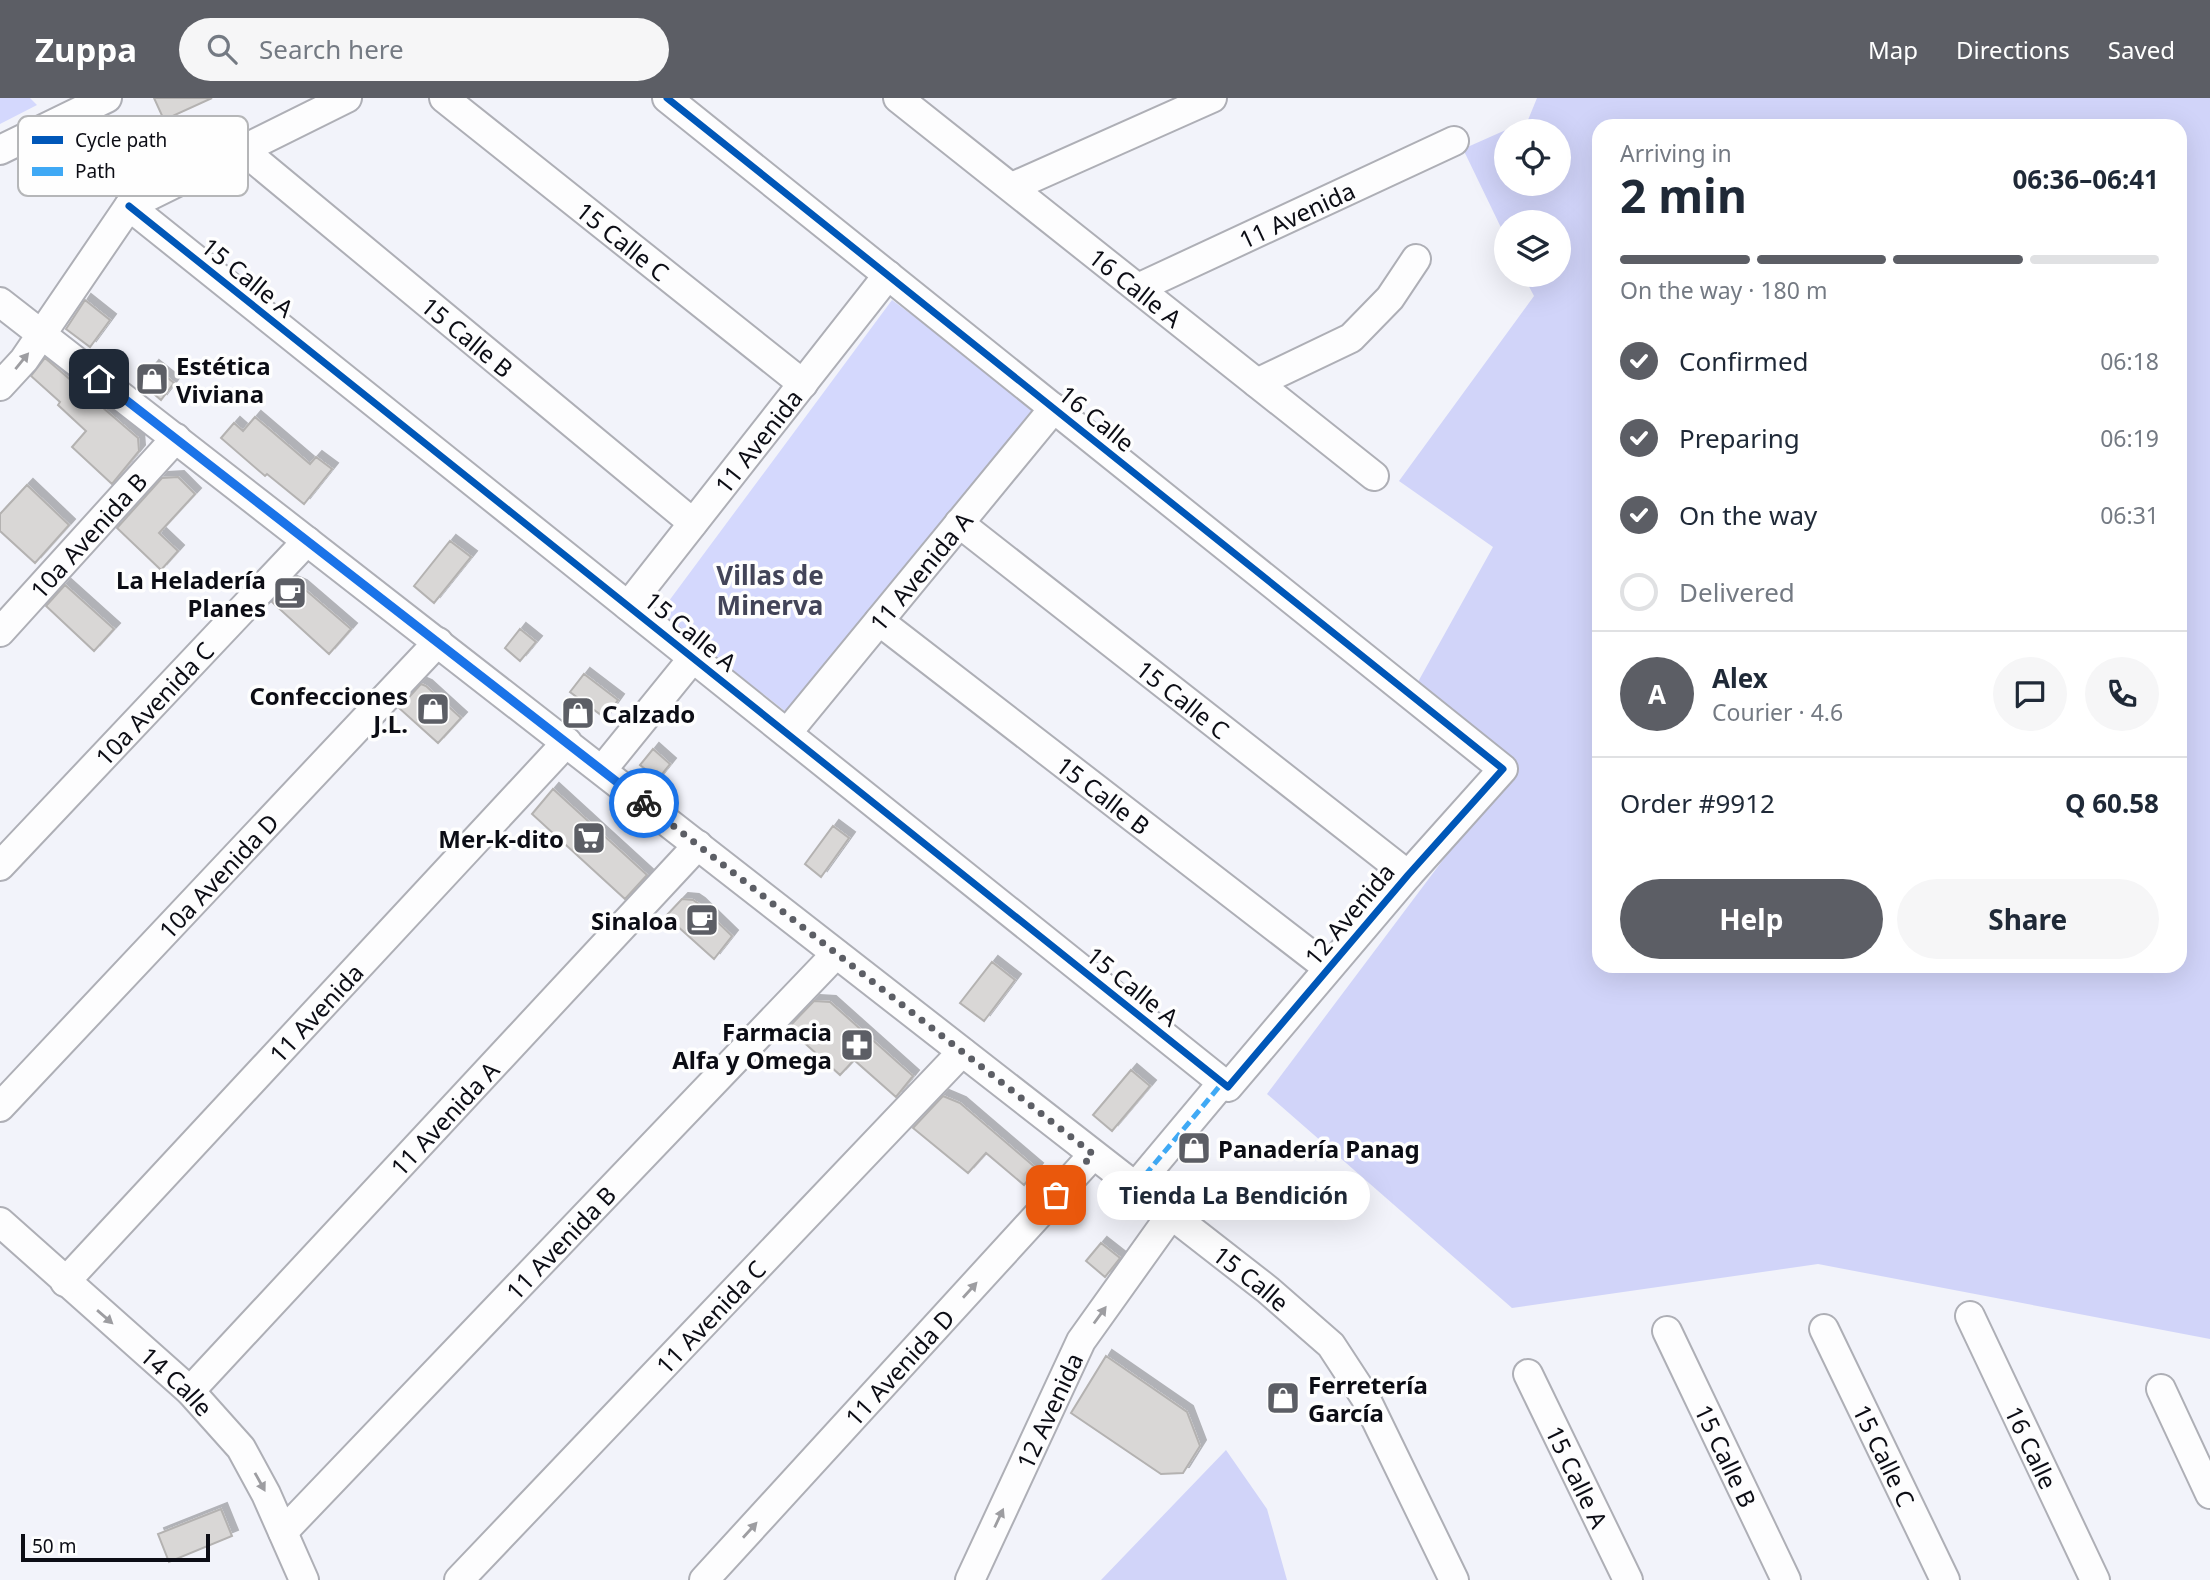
<!DOCTYPE html>
<html lang="en">
<head>
<meta charset="utf-8">
<style>
  body { margin:0; font-family:"Noto Sans",sans-serif; background:#f6f6f7; color:#1f2937; height:100vh; display:flex; flex-direction:column; font-size:26px; white-space:nowrap }
  * { box-sizing:border-box; margin:0 }
  p { font-size:23px; color:#747a83 }
  .icon { flex:none; width:38px; height:38px; fill:none; stroke:currentColor; stroke-width:2; stroke-linecap:round; stroke-linejoin:round }
  .map { position:relative; flex:1; overflow:hidden }
  .details { position:absolute; left:1592px; top:21px; width:595px; height:854px; display:flex; flex-direction:column; background:#fff; border-radius:21px; box-shadow:0 7px 28px #0002 }
  .details>* { flex:none }
  .tools { position:absolute; left:1494px; top:21px; display:grid; gap:14px }
  .tools a { display:grid; place-items:center; width:77px; height:77px; border-radius:50%; background:#fff; box-shadow:0 7px 28px #0002; font-size:35px }
  .scale { position:absolute; left:21px; bottom:18px; width:189px; box-sizing:border-box; padding-left:7px; border:4px solid #0c0d15; border-top:0; font-size:19px; line-height:24px; white-space:nowrap; color:#0c0d15; -webkit-text-stroke:5px #fefefe; paint-order:stroke }
  .pin { position:absolute; display:grid; place-items:center; width:60px; height:60px; color:#fff; margin:-30px; border-radius:14px; box-shadow:0 4px 10px #0006 }
  .courier { position:absolute; display:grid; place-items:center; width:70px; height:70px; margin:-35px; border:5px solid #1a73e8; border-radius:50%; background:#fff; color:#222; box-shadow:0 2px 9px #0007 }
  .bubble { position:absolute; height:49px; border-radius:24px; background:#fff; box-shadow:0 7px 28px #0002; font-size:23px; font-weight:700; line-height:49px; text-align:center }
  .summary em { font-style:normal; font-weight:700 }
  .summary div { display:flex; flex-direction:column-reverse }
  .summary { display:flex; align-items:center; justify-content:space-between; height:119px; padding:0 28px }
  h1 { font-size:46px; font-weight:700; line-height:52px }
  .bar { display:grid; grid-template-columns:repeat(4,1fr); gap:10px 7px; align-content:center; height:84px; padding:0 28px }
  .bar i { height:9px; border-radius:5px; background:#e0e1e3 }
  .bar .selected { background:#5c5e65 }
  .bar p { grid-column:span 4 }
  .line { display:flex; align-items:center; gap:18px; padding:0 28px; border-top:2px solid #e0e1e3 }
  .line div { flex:1 }
  .round { display:grid; place-items:center; flex:none; width:74px; height:74px; border-radius:37px; background:#f6f6f7 }
  ol { padding:0 28px; list-style:none }
  li { display:flex; align-items:center; gap:21px; height:77px }
  li p { margin-inline-start:auto }
  li .icon { padding:7px; border-radius:50%; background:#5c5e65; color:#fff; stroke-width:4 }
  li:last-child { color:#747a83 }
  li i { width:38px; height:38px; border:4px solid #e0e1e3; border-radius:50% }
  .button { display:flex; gap:14px; margin-top:auto; padding:14px 28px }
  .button a { flex:1; height:80px; border-radius:42px; background:#5c5e65; color:#fff; font-size:28px; font-weight:700; line-height:80px; text-align:center }
  .button a+a { background:#f6f6f7; color:#1f2937 }
  header { display:flex; align-items:center; gap:42px; box-sizing:border-box; height:98px; padding:0 35px; background:#5c5e65; color:#fff }
  header strong { font-size:33px }
  nav { display:flex; gap:38px; margin-inline-start:auto; font-size:24px }
  .search { width:490px; height:63px; background:#f6f6f7; display:flex; align-items:center; gap:18px; box-sizing:border-box; padding:0 24px; border-radius:38px; color:#747a83; font-size:26px }
  .map>svg:first-child { display:block }
  .green { fill:#d4d8fd }
  .forest { fill:#d1d4f9; fill-rule:evenodd }
  .building { fill:#d9d7d6; stroke:#b4b2b1; stroke-width:2; filter:url(#shadow) }
  .lines { fill:none; stroke-linecap:round; stroke-linejoin:round }
  .minor-casing { stroke:#aeafb6; stroke-width:32 }
  .minor { stroke:#fdfdfe; stroke-width:28 }
  .quiet { stroke:#3fa9f5; stroke-width:5; stroke-dasharray:10 5; stroke-linecap:butt }
  .cycleway-casing { stroke:#fefefe; stroke-width:11 }
  .cycleway { stroke:#0057b8; stroke-width:7 }
  .oneway { fill:#9d9da1 }
  .done { stroke:#5c5e65; stroke-width:7; stroke-dasharray:0 12.6 }
  .route { stroke:#1a73e8; stroke-width:9 }
  .labels { text-anchor:middle; dominant-baseline:central; stroke-width:7; stroke-linejoin:round; paint-order:stroke }
  .street-label { font-size:24px; fill:#0c0d15; stroke:#fefefe }
  .poi-label { font-size:24px; font-weight:bold; fill:#0c0d15; stroke:#fefefe; text-anchor:end }
  .neighbourhood-label { font-size:26px; font-weight:bold; fill:#434559; stroke:#fefefe }
  .key { fill:#fefefe; stroke:#b5b6b8; stroke-width:2 }
  .key-label { font-size:19px; fill:#0c0d15 }
</style>
</head>
<body>
<header>
<strong>Zuppa</strong>
<div class="search"><svg class="icon" aria-label="search" viewBox="0 0 24 24"><circle cx="10" cy="10" r="6"/><path d="M15 15l6 6"/></svg>Search here</div>
<nav><a>Map</a><a>Directions</a><a>Saved</a></nav>
</header>
<div class="map">
<svg width="2210" height="1482" viewBox="0 0 2210 1482">
  <defs>
    <filter id="shadow"><feDropShadow dx="6" dy="-6" stdDeviation="0" flood-color="#0004"/></filter>
  </defs>
  <rect width="100%" height="100%" fill="#f2f3fa"/>
  <path class="green" d="M0,0H30L37,7L0,26Z
    M892,202L1040,312L795,621L660,515Z"/>
  <path class="forest" d="M1537,0H2210V1241L1818,1166L1512,1210L1267,996L1512,670L1409,600L1493,449L1399,383L1534,198L1523,177H1559V124H1507V142L1463,51L1528,22ZM1600,28H2180V868H1600ZM1507,33H1559V86H1507Z
    M1226,1352L1267,1411L1287,1482H1101Z"/>
  <path class="building" d="M154,0H212L164,22Z
    M85,202L110,222L90,249L66,231Z
    M45,260L138,340L139,353L112,386L72,349L86,333L58,307L60,304L31,278Z
    M153,268L174,285L161,302L140,284Z
    M255,319L310,366L316,359L332,371L304,406L267,376L265,378L221,340L234,325L243,333Z
    M178,379L195,396L159,435L178,453L161,472L117,430L162,380Z
    M27,387L69,427L35,465L0,433V416Z
    M450,443L471,459L434,505L414,488Z
    M291,484L301,488L351,531L329,556L272,504Z
    M65,487L114,531L94,553L46,508Z
    M520,531L536,544L520,563L505,550Z
    M584,576L618,602L605,620L570,594Z
    M421,586L426,588L461,620L438,645L399,610Z
    M653,651L670,666L658,681L640,667Z
    M553,691L647,777L625,801L532,716Z
    M833,728L849,740L821,779L805,766Z
    M682,801L693,802L699,806L732,838L714,861L666,818Z
    M992,864L1015,882L984,923L960,905Z
    M814,903L830,904L913,978L896,999L854,962L840,977L788,930Z
    M1131,972L1150,988L1112,1033L1093,1017Z
    M943,998L960,1005L1037,1071L1024,1087L986,1055L968,1075L913,1030Z
    M1101,1145L1120,1160L1105,1179L1086,1163Z
    M1106,1258L1187,1314L1200,1348L1183,1375L1161,1376L1071,1315Z
    M221,1411L232,1438L169,1464L158,1436Z"/>
  <g class="lines">
    <defs>
      <g id="minor">
        <path id="s1" d="M444,0L803,286"/>
        <path id="s2" d="M898,0L1374,378"/>
        <path d="M0,52L107,0"/>
        <path id="s3" d="M243,52L693,425"/>
        <path d="M1012,89L1212,0"/>
        <path d="M129,108L1228,989L1408,777L1503,671L667,0"/>
        <path id="s4" d="M1138,190L1454,43"/>
        <path id="s5" d="M0,204L1268,1192L1331,1247L1365,1299L1454,1482"/>
        <path d="M1257,285L1351,240L1390,200L1416,161"/>
        <path d="M0,288L24,262L129,108L347,0"/>
        <path id="s6" d="M959,425L1408,777"/>
        <path id="s7" d="M628,508L888,177"/>
        <path id="s8" d="M879,523L1328,870"/>
        <path id="s9" d="M0,534L176,340"/>
        <path id="s10" d="M787,635L1054,310"/>
        <path d="M602,672L693,560"/>
        <path id="s11" d="M0,768L307,443"/>
        <path id="s12" d="M0,1009L438,544"/>
        <path d="M1135,1089L1223,984"/>
        <path id="s13" d="M0,1124L190,1293L241,1350L266,1396L304,1482"/>
        <path id="s14" d="M65,1184L567,644"/>
        <path id="s15" d="M1970,1218L2095,1482"/>
        <path id="s16" d="M1824,1231L1945,1482"/>
        <path id="s17" d="M1667,1233L1786,1482"/>
        <path id="s18" d="M1528,1276L1628,1482"/>
        <path d="M2161,1291L2210,1396"/>
        <path id="s19" d="M190,1293L698,747"/>
        <path id="s20" d="M283,1434L836,856"/>
        <path id="s21" d="M459,1482L962,954"/>
        <path id="s22" d="M704,1482L1093,1057"/>
        <path id="s23" d="M970,1482L1081,1243L1171,1117"/>
      </g>
    </defs>
    <use href="#minor" class="minor-casing"/>
    <use href="#minor" class="minor"/>
    <path class="quiet" d="M1135,1089L1223,984"/>
    <defs>
      <path id="cycleway" d="M129,108L1228,989L1408,777L1503,671L667,0"/>
    </defs>
    <use href="#cycleway" class="cycleway-casing"/>
    <use href="#cycleway" class="cycleway"/>
  </g>
  <defs><path id="oneway-solid" d="M-6-.8H1V-3.2L6.5 0L1 3.2V.8H-6Z" transform="scale(1.75)"/></defs>
  <g class="oneway">
    <use href="#oneway-solid" transform="translate(22 263) rotate(-51)"/>
    <use href="#oneway-solid" transform="translate(970 1192) rotate(-48)"/>
    <use href="#oneway-solid" transform="translate(1100 1217) rotate(-54)"/>
    <use href="#oneway-solid" transform="translate(105 1219) rotate(41)"/>
    <use href="#oneway-solid" transform="translate(260 1384) rotate(61)"/>
    <use href="#oneway-solid" transform="translate(999 1420) rotate(-65)"/>
    <use href="#oneway-solid" transform="translate(750 1432) rotate(-48)"/>
  </g>
  <g class="lines">
    <path class="done" d="M644,705L1093,1056L1056,1097"/>
    <path class="route" d="M99,281L644,705"/>
  </g>
  <defs>
    <symbol id="shop-square" viewBox="-11 -11 22 22"><rect x="-9" y="-9" width="18" height="18" rx="4" fill="#5c5e65" stroke="#fefefe"/><path d="M-5-2.5h2.3a2.7 3.5 0 0 1 5.4 0H5L5.5 6h-11ZM-1.5-2.5h3a1.5 2.3 0 0 0-3 0Z" fill="#fff"/></symbol>
    <symbol id="cafe-square" viewBox="-11 -11 22 22"><rect x="-9" y="-9" width="18" height="18" rx="4" fill="#5c5e65" stroke="#fefefe"/><path d="M-5.5-4.5H6V0H3Q3 3.5 0 3.5H-2.5Q-5.5 3.5-5.5 0ZM3-3.2v2h1.7v-2ZM-6 4.5H4V6H-6Z" fill="#fff"/></symbol>
    <symbol id="supermarket-square" viewBox="-11 -11 22 22"><rect x="-9" y="-9" width="18" height="18" rx="4" fill="#5c5e65" stroke="#fefefe"/><path d="M-6-5.5h2.5l.6 2H6L4.5 2H-2.5L-4.4-4H-6ZM-1.5 3.2a1.3 1.3 0 1 0 .1 0ZM3 3.2a1.3 1.3 0 1 0 .1 0Z" fill="#fff"/></symbol>
    <symbol id="pharmacy-square" viewBox="-11 -11 22 22"><rect x="-9" y="-9" width="18" height="18" rx="4" fill="#5c5e65" stroke="#fefefe"/><path d="M-2-6h4v4h4v4h-4v4h-4v-4h-4v-4h4Z" fill="#fff"/></symbol>
  </defs>
  <g fill-rule="evenodd">
    <use href="#shop-square" x="133" y="262" width="38" height="38"/>
    <use href="#cafe-square" x="271" y="476" width="38" height="38"/>
    <use href="#shop-square" x="414" y="592" width="38" height="38"/>
    <use href="#shop-square" x="559" y="596" width="38" height="38"/>
    <use href="#supermarket-square" x="570" y="721" width="38" height="38"/>
    <use href="#cafe-square" x="683" y="803" width="38" height="38"/>
    <use href="#pharmacy-square" x="838" y="928" width="38" height="38"/>
    <use href="#shop-square" x="1175" y="1031" width="38" height="38"/>
    <use href="#shop-square" x="1264" y="1281" width="38" height="38"/>
  </g>
  <g class="labels">
    <g class="street-label">
      <text stroke="none"><textPath href="#s4" startOffset="175">11 Avenida</textPath></text>
      <text stroke="none"><textPath href="#s1" startOffset="229">15 Calle C</textPath></text>
      <text transform="translate(248 179) rotate(39)">15 Calle A</text>
      <text stroke="none"><textPath href="#s2" startOffset="304">16 Calle A</textPath></text>
      <text stroke="none"><textPath href="#s3" startOffset="292">15 Calle B</textPath></text>
      <text transform="translate(1097 320) rotate(39)">16 Calle</text>
      <text stroke="none"><textPath href="#s7" startOffset="210">11 Avenida</textPath></text>
      <text stroke="none"><textPath href="#s9" startOffset="131">10a Avenida B</textPath></text>
      <text stroke="none"><textPath href="#s10" startOffset="210">11 Avenida A</textPath></text>
      <text transform="translate(691 533) rotate(39)">15 Calle A</text>
      <text stroke="none"><textPath href="#s6" startOffset="285">15 Calle C</textPath></text>
      <text stroke="none"><textPath href="#s11" startOffset="224">10a Avenida C</textPath></text>
      <text stroke="none"><textPath href="#s8" startOffset="284">15 Calle B</textPath></text>
      <text stroke="none"><textPath href="#s12" startOffset="318">10a Avenida D</textPath></text>
      <text transform="translate(1349 816) rotate(-50)">12 Avenida</text>
      <text transform="translate(1133 888) rotate(39)">15 Calle A</text>
      <text stroke="none"><textPath href="#s14" startOffset="368">11 Avenida</textPath></text>
      <text stroke="none"><textPath href="#s19" startOffset="373">11 Avenida A</textPath></text>
      <text stroke="none"><textPath href="#s20" startOffset="401">11 Avenida B</textPath></text>
      <text stroke="none"><textPath href="#s5" startOffset="1587">15 Calle</textPath></text>
      <text stroke="none"><textPath href="#s21" startOffset="364">11 Avenida C</textPath></text>
      <text stroke="none"><textPath href="#s22" startOffset="289">11 Avenida D</textPath></text>
      <text stroke="none"><textPath href="#s13" startOffset="238">14 Calle</textPath></text>
      <text stroke="none"><textPath href="#s23" startOffset="187">12 Avenida</textPath></text>
      <text stroke="none"><textPath href="#s15" startOffset="145">16 Calle</textPath></text>
      <text stroke="none"><textPath href="#s16" startOffset="140">15 Calle C</textPath></text>
      <text stroke="none"><textPath href="#s17" startOffset="138">15 Calle B</textPath></text>
      <text stroke="none"><textPath href="#s18" startOffset="114">15 Calle A</textPath></text>
    </g>
    <g class="poi-label">
      <text x="176" y="267" text-anchor="start">Estética<tspan x="176" dy="28">Viviana</tspan></text>
      <text x="266" y="481">La Heladería<tspan x="266" dy="28">Planes</tspan></text>
      <text x="408" y="597">Confecciones<tspan x="408" dy="28">J.L.</tspan></text>
      <text x="602" y="615" text-anchor="start">Calzado</text>
      <text x="564" y="740">Mer-k-dito</text>
      <text x="678" y="822">Sinaloa</text>
      <text x="832" y="933">Farmacia<tspan x="832" dy="28">Alfa y Omega</tspan></text>
      <text x="1218" y="1050" text-anchor="start">Panadería Panag</text>
      <text x="1308" y="1286" text-anchor="start">Ferretería<tspan x="1308" dy="28">García</tspan></text>
    </g>
    <g class="neighbourhood-label">
      <text x="770" y="477">Villas de<tspan x="770" dy="30">Minerva</tspan></text>
    </g>
  </g>
  <rect x="18" y="18" width="230" height="80" rx="10" class="key"/>
  <rect x="32" y="38" width="31" height="8" fill="#0057b8"/>
  <rect x="32" y="69" width="31" height="9" fill="#3fa9f5"/>
  <g class="key-label">
    <text x="75" y="49">Cycle path</text>
    <text x="75" y="80">Path</text>
  </g>
</svg>
<div class="tools">
<a><svg class="icon" aria-label="locate" viewBox="0 0 24 24"><circle cx="12" cy="12" r="6"/><path d="M12 2v4M12 18v4M2 12h4M18 12h4"/></svg></a>
<a><svg class="icon" aria-label="layers" viewBox="0 0 24 24"><path d="M12 4l9 5-9 5-9-5zM3 14l9 5 9-5"/></svg></a>
</div>
<div class="scale">50 m</div>
<div class="pin" style="left:1056px;top:1097px;background:#ea580c"><svg class="icon" aria-label="bag" viewBox="0 0 24 24"><path d="M5 8h14l-1 12H6zM9 8a3 3 0 0 1 6 0"/></svg></div>
<div class="pin" style="left:99px;top:281px;background:#1f2937"><svg class="icon" aria-label="home" viewBox="0 0 24 24"><path d="M3 11l9-7 9 7M6 9v11h12V9"/></svg></div>
<div class="courier" style="left:644px;top:705px"><svg class="icon" aria-label="bike" viewBox="0 0 24 24"><circle cx="6" cy="16" r="4"/><circle cx="18" cy="16" r="4"/><path d="M6 16l4-8h5l3 8M10 8l3 8H6M13 5h3"/></svg></div>
<div class="bubble" style="left:1097px;top:1073px;width:273px">Tienda La Bendición</div>
<section class="details">
<div class="summary"><div><h1>2 min</h1><p>Arriving in</p></div><em>06:36–06:41</em></div>
<div class="bar"><i class="selected"></i><i class="selected"></i><i class="selected"></i><i></i><p>On the way · 180 m</p></div>
<ol>
<li><svg class="icon" aria-label="check" viewBox="0 0 24 24"><path d="M5 12l5 5 9-10"/></svg>Confirmed<p>06:18</p></li>
<li><svg class="icon" aria-label="check" viewBox="0 0 24 24"><path d="M5 12l5 5 9-10"/></svg>Preparing<p>06:19</p></li>
<li><svg class="icon" aria-label="check" viewBox="0 0 24 24"><path d="M5 12l5 5 9-10"/></svg>On the way<p>06:31</p></li>
<li><i></i>Delivered</li>
</ol>
<div class="line" style="height:126px"><b class="round" style="background:#5c5e65;color:#fff">A</b><div><b>Alex</b><p>Courier · 4.6</p></div><a class="round"><svg class="icon" aria-label="chat" viewBox="0 0 24 24"><path d="M4 5h16v11H9l-5 4z"/></svg></a><a class="round"><svg class="icon" aria-label="phone" viewBox="0 0 24 24"><path d="M5 4h4l2 5-3 2q2 4 5 5l2-3 5 2v4C11 20 4 13 5 4z"/></svg></a></div>
<div class="line" style="height:91px"><div>Order #9912</div><b>Q 60.58</b></div>
<div class="button"><a>Help</a><a>Share</a></div>
</section>
</div>
</body>
</html>
